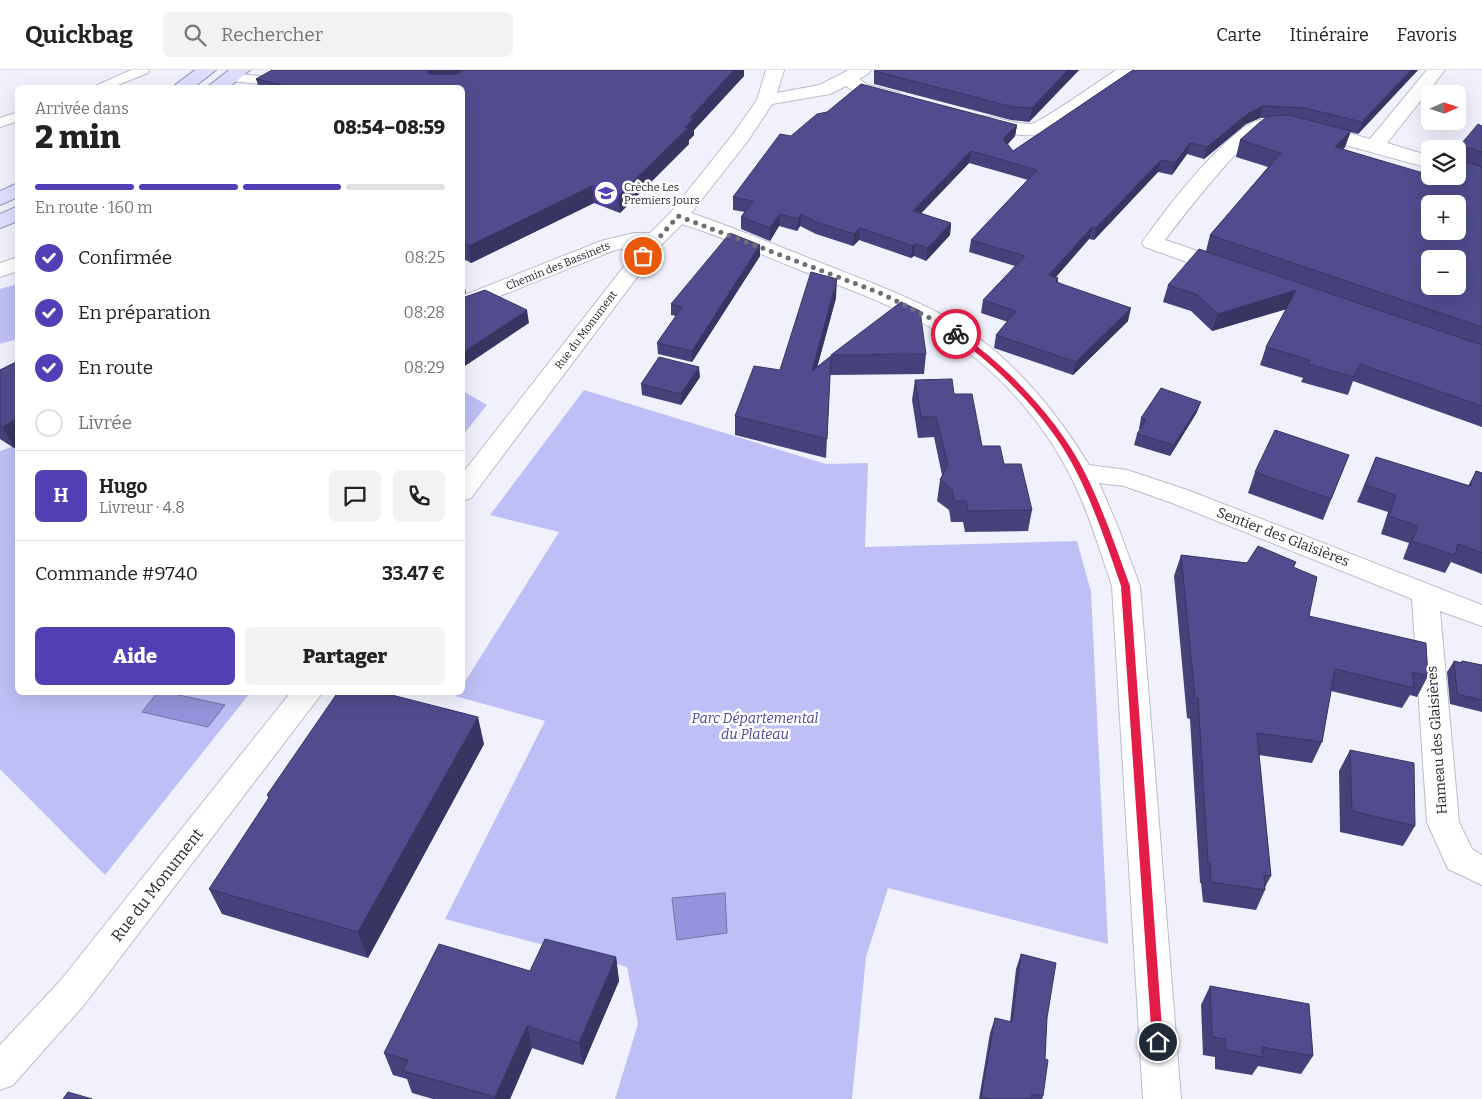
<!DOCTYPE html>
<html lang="fr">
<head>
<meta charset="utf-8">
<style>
  body { margin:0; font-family:Bitter,serif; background:#f2f2f2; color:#222; height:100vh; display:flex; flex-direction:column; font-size:19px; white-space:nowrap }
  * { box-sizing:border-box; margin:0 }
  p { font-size:16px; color:#767676 }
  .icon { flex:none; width:28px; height:28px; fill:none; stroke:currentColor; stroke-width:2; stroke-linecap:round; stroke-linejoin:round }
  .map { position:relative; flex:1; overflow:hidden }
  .drawer { position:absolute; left:15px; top:15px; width:450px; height:610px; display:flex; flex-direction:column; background:#fff; border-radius:8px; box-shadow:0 5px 20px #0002 }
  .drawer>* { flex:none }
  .needle { width:32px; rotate:87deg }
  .fabs { position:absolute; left:1421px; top:15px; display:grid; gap:10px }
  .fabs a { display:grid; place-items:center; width:45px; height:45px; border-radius:8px; background:#fff; box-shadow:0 5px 20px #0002; font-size:25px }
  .pin { position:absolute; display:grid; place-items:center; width:42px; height:42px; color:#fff; margin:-21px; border:2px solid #fff; border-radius:50%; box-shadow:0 1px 5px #0007 }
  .courier { position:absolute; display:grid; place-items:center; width:50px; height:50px; margin:-25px; border:4px solid #e11d48; border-radius:50%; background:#fff; color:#222; box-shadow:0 1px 6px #0007 }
  .headline em { font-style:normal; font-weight:800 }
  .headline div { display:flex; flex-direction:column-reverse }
  .headline { display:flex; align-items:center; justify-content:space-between; height:85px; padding:0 20px }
  h1 { font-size:32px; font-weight:800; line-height:38px }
  .bar { display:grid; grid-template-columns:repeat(4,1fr); gap:8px 5px; align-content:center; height:60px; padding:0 20px }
  .bar i { height:6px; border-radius:4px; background:#e0e0e0 }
  .bar .on { background:#513fb6 }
  .bar p { grid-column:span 4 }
  .line { display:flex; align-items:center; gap:12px; padding:0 20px; border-top:1px solid #e0e0e0 }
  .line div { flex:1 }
  .round { display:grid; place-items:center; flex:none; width:52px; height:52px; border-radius:8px; background:#f2f2f2 }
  ol { padding:0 20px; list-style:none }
  li { display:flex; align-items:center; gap:15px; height:55px }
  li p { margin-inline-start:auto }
  li .icon { padding:5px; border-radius:50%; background:#513fb6; color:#fff; stroke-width:4 }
  li:last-child { color:#767676 }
  li i { width:28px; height:28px; border:2px solid #e0e0e0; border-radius:50% }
  .primary-button { display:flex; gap:10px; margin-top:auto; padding:10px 20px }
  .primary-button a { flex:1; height:58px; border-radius:8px; background:#513fb6; color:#fff; font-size:20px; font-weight:800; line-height:58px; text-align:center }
  .primary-button a+a { background:#f2f2f2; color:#222 }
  header { display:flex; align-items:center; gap:30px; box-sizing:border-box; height:70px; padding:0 25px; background:#fff; border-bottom:1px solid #e0e0e0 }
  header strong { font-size:24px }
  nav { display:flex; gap:28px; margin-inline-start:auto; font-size:18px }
  .search { width:350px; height:45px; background:#f2f2f2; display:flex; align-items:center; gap:12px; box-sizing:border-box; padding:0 18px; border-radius:8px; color:#767676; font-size:19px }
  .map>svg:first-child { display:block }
  .green { fill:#bebff6 }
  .water { fill:#9493db; stroke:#7473a7 }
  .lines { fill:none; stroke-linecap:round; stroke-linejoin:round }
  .service-casing { stroke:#bbbcce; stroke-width:2 }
  .minor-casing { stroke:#bbbcce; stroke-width:2 }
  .primary-casing { stroke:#9091b5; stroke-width:2 }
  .service { fill:#fff; fill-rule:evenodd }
  .minor { fill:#fff; fill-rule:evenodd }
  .primary { fill:#dedffe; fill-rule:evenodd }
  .wall { fill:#45417a }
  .shaded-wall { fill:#383563 }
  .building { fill:#504c8e; stroke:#383563; fill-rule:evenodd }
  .route { fill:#e11d48 }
  .done { stroke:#6e6e77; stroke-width:5; stroke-dasharray:0 9 }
  .labels { text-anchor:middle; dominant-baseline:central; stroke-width:5; stroke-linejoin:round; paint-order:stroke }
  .far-poi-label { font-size:11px; fill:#28282f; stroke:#fff; text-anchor:start }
  .far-street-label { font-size:11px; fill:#28282f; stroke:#fff }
  .street-label { font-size:14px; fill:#28282f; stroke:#fff }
  .park-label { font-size:14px; font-style:italic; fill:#4e469b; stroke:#fff }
  .near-street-label { font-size:16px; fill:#28282f; stroke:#fff }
</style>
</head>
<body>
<header>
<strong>Quickbag</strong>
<div class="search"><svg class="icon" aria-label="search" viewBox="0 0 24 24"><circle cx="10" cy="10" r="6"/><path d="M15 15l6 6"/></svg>Rechercher</div>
<nav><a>Carte</a><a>Itinéraire</a><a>Favoris</a></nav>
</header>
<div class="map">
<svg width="1482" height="1029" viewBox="0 0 1482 1029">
  <rect width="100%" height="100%" fill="#f0f1fc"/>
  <path class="green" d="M17,214V269L0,274V219Z
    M584,320L826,394L868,393L865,477L1077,471L1091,522L1108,874L888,818L866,887L852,1029H615L638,954L627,897L445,849L545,651L455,626L458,623L462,622L463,615L559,462L490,445Z
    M463,321L487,335L463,365Z
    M17,375L18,622L250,623L105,805L0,699V381Z"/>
  <path class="water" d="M157,623H170L225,635L208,657L142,642Z
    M725,823L727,863L677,870L672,828Z"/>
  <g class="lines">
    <defs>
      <path id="service" d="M131,0H149L148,3L110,18H91Z
        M279,0H294L276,14L271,15L230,11L224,7L230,3L269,7Z
        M18,42V51L0,57V48Z"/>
      <path id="minor" d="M766,0H784L777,23L819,15L849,0H871L868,4L859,9L868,15L900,23L903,27L900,31C886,34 858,24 846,16L830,24L772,34L747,72L691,143C735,158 778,176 821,193C864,210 906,225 946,247C1007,281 1053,336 1089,395L1127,400L1190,421L1482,535V556L1440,541L1459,752L1472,779L1482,785V815L1448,799L1427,752L1412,529L1172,433L1124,416L1099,413L1118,457L1140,516L1181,1029H1143L1112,516C1100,481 1090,446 1074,413C1044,350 991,291 930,257C890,234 848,219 805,202C764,186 724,167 682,154L662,174L471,428L462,431V404L640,176L615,180L462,241V226L601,171L634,163H650L671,142L733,64L757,30Z
        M1116,0H1137L1134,4L1046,63C1022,69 997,61 974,55L972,51L974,47C992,43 1013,55 1031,54C1040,53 1104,8 1116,0Z
        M1427,0H1445L1387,73L1430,86V98C1393,89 1357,77 1320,69C1304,65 1280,55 1264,61C1242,69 1181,149 1165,170L1236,194L1239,199L1236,204L1228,205L1220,204L1145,177L1142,173C1161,145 1229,56 1260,50C1291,45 1340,61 1370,69Z
        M18,187V201L0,207V193Z
        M291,622H323L84,935L13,1015L0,1020V975L60,911Z"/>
      <path id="primary" d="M195,0H216L193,18H171Z
        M229,0H250L228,18H206Z
        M18,113V127L0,135V121Z
        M18,136V151L0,158V144Z"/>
    </defs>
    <use href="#service" class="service-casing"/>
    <use href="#minor" class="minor-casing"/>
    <use href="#primary" class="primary-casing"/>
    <use href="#service" class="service"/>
    <use href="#minor" class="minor"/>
    <use href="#primary" class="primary"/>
  </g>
  <path class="wall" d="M464,0H744V6L694,60V65L689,70V74L620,143L594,133L471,193L462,188V18H259L256,9Z
    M1079,0L1029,52L1011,50L874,14V1Z
    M1133,0H1418L1358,64L1350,62L1345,77L1343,79L1430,106H1458V79L1482,56V357L1353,311L1348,325L1301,312L1303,308L1260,295L1266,277L1286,239L1212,261L1191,241L1163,232L1168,215L1206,181L1210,165L1268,97L1236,87L1240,70L1266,48H1260L1246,54L1204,89L1187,84L1172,105L1158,102L1094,170L1089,169L1056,207L1058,208V212L1128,251L1073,305L994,278L996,265L1008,252L981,243L983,230L1015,196L969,182L971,170L1028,110L969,93L921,143L951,153L950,165L926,191L914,186L911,188L859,170L853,176L816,164L800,156L797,161L779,156L770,171L741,159V147L745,142L733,140V127L791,66L1017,55L1015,66L1008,74L1013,81Z
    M760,175V186L692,292L658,284L657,273L676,246L671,245V234Z
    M836,228L817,297L831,286L826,388L735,365V346L780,300Z
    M926,284L924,304L830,305L831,285Z
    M18,291V376L14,378L0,369V300Z
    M700,307L681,335L642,325L641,314Z
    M915,310L954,324L982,376L1004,394L1032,440L1028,461L965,462L963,452H951L949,440L937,431L940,410L942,405L934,367L918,368L912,330Z
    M1197,342L1170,386L1134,375L1137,364L1140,359H1139L1141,348Z
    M1349,385L1323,450L1248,423L1255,402Z
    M1376,387L1468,416L1476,401L1482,403V504L1451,492L1445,503L1403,489L1409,473L1381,464L1388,442L1357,432Z
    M1181,485L1247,493L1296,492L1294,497L1309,546L1428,606L1417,627L1410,625L1402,638L1331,621L1322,672L1312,693L1259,685L1271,806L1265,817V820L1256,840L1203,832L1201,813H1200L1190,649L1187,648L1174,506Z
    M1454,591L1460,593L1462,591L1482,595V642L1450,634L1447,602Z
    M484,674L368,888L222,844L209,819L269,729L267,725Z
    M1350,680L1415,756L1403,776L1340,762L1339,701Z
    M1021,884L1047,948L1043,1026L1042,1029H979L990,963L995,948L1010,952L1016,899Z
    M616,887L619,911L583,995L532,978L510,1029H433L412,1023L407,1009L393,1005L384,983L530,901Z
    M1210,916L1313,986L1301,1004L1258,996L1252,1005L1215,999V987L1203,985L1201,935Z"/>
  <path class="shaded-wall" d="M429,0H464L434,12L427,2Z
    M734,0H744V6L694,60V65L689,70V74L620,143L618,126L685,57L690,48Z
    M1068,0H1079L1029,52L1032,38Z
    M1411,0H1418L1358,64L1362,52Z
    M1263,36L1260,48L1246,54L1204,89L1207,77L1249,43Z
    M1017,55L1015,66L1001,81L1003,69Z
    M1351,61L1345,77L1329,93L1335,77Z
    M1190,73L1187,84L1172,105L1175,93Z
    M971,81L969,93L912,153L913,141Z
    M1161,90L1158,102L1094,170L1096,158Z
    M592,116L594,133L471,193L469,176Z
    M780,144L779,156L770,171V158Z
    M801,144L800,156L797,161L798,149Z
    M951,153L950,165L926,191L928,178Z
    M1092,157L1089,169L1047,217L1049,205Z
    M860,158L859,170L853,176L854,164Z
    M915,174L914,186L911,188L913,176Z
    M760,175V186L692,292V281Z
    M463,209L466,223L462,225V210Z
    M837,209L836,228L811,320L812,301Z
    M1296,220L1290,238L1212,261L1218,244Z
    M1131,238L1128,251L1073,305L1076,292Z
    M527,240L529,253L462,298V283Z
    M699,297L700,307L681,335V324Z
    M1201,332L1197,342L1170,386L1174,375Z
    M18,348V376L14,378L3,357Z
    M478,647L484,674L368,888L358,862Z
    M616,887L619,911L583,995L579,973Z
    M527,956L532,978L510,1029H495V1027Z"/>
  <path class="building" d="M272,0H429L427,2L429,4H456L464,0H734L690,48H694L685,57L688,58L618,126L592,116L469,176L462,172V18H293L256,9Z
    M876,0H1068L1032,38L1013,37L874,1Z
    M1133,0H1411L1362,52L1305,38L1263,36L1249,43L1207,77L1190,73L1175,93L1161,90L1096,158L1092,157L1049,205L1058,208L1056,212L1131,238L1076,292L996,265L1016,241L983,230L1025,186L971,170L1037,100L971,81L913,141L951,153L928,178L915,174L913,176L860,158L854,164L816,152L801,144L798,149L780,144L770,158L741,147L753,131L733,127L780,64L791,66L817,44L827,42L861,14L1017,55L1003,69L1013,81Z
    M1289,45L1351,61L1335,77L1430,105V106H1458L1457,79L1478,54L1482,56V82L1464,77L1463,88L1460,90L1482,97V257L1210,165L1281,83L1240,70L1260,52L1269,46ZM1430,134H1458V161H1430ZM1430,189H1458V216H1430Z
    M730,163L760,175L692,281L657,273L682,237L671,234Z
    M1199,179L1482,275V336L1360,294L1354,307L1308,294L1310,290L1266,277L1296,220L1218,244L1196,224L1168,215Z
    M811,202L837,209L812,301L831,286L827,369L735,346L754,296L780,300Z
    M485,220L527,240L462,283V228Z
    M901,232L920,241L926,284L831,285Z
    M659,287L699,297L681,324L641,314Z
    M18,291V348L3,357L0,355V300Z
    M952,309L954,324H972L982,376H1000L1004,394H1021L1032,440L968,441L966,431H954L952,419L940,410L948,395L936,347H921L915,310Z
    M1161,318L1201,332L1174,375L1137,364L1146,350L1141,348Z
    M1275,360L1349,385L1331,429L1255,402Z
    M1376,387L1470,416L1476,401L1482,403V483L1458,474L1455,485L1412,471L1418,456L1389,446L1396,425L1365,415Z
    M1258,476L1296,492L1293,497L1317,507L1309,546L1426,573L1428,606L1412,602L1414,618L1335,599L1322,672L1257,663L1271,806L1264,805L1265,820L1211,812L1210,793H1208L1198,628H1195L1181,485L1247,493Z
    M1454,591L1462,593V591L1482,595V630L1457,624Z
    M338,622H380L478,647L358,862L209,819L270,726L267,725Z
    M1350,680L1414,693L1415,756L1352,741Z
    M545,869L616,887L579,973L527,956L495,1027L403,1001L408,990L384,983L439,874L530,901Z
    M1021,884L1056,893L1047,948L1045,989L1048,990L1043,1026L1032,1024L1031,1029H988L981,1027L995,948L1012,952Z
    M1210,916L1309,934L1313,986L1262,977L1263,987L1226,980L1225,969L1212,967Z
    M68,1022L92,1029H63Z"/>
  <path class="route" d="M954,263H959C1007,296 1059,350 1085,403C1103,439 1116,478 1130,516L1163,972L1161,975L1158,977L1154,975L1152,972L1121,516C1108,478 1095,439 1077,403C1052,351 1001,299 954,266Z"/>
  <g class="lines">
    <path class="done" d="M643,186L678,146L880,223L942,254L956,264"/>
  </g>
  <defs>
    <symbol id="school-ring" viewBox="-11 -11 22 22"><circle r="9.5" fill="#fff" stroke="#513fb6" stroke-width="1.5"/><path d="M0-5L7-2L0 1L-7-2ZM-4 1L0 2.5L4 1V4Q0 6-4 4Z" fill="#513fb6"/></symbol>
  </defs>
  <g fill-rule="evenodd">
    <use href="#school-ring" x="592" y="109" width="28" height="28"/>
  </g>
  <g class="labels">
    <g class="far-poi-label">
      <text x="624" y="117">Crèche Les<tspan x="624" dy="13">Premiers Jours</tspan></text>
    </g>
    <g class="far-street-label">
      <text transform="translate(558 196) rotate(-22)">Chemin des Bassinets</text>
      <text transform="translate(586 260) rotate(-53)">Rue du Monument</text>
    </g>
    <g class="street-label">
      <text transform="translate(1283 467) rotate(21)">Sentier des Glaisières</text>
      <text transform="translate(1437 670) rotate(-94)">Hameau des Glaisières</text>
    </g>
    <g class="park-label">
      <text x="755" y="648">Parc Départemental<tspan x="755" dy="16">du Plateau</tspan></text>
    </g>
    <g class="near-street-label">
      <text transform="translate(157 815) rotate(-52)">Rue du Monument</text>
    </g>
  </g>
</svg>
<div class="fabs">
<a><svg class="needle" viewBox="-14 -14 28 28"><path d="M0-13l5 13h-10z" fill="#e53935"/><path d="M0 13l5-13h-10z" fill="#767676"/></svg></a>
<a><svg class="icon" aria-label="layers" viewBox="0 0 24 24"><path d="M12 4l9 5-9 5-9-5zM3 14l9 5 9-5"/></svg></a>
<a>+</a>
<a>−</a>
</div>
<div class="pin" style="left:643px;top:186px;background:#ea580c"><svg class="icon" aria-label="bag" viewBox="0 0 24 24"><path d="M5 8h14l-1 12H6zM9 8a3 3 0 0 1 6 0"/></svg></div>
<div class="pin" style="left:1158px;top:972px;background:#1f2937"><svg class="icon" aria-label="home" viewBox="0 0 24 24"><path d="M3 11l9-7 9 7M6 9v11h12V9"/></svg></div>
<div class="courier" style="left:956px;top:264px"><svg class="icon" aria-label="bike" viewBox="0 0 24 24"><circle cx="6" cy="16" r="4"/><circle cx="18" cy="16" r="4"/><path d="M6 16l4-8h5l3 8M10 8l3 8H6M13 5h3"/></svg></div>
<section class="drawer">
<div class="headline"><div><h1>2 min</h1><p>Arrivée dans</p></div><em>08:54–08:59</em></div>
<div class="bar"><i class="on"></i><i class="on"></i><i class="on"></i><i></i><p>En route · 160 m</p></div>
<ol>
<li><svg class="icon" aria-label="check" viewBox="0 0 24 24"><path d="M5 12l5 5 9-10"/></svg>Confirmée<p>08:25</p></li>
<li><svg class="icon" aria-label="check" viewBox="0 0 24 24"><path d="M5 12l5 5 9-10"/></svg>En préparation<p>08:28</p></li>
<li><svg class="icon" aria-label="check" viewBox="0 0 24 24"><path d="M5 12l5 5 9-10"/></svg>En route<p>08:29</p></li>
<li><i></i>Livrée</li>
</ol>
<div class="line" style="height:90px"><b class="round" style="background:#513fb6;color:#fff">H</b><div><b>Hugo</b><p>Livreur · 4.8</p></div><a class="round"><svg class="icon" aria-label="chat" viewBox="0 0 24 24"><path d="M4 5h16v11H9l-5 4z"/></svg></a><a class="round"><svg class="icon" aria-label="phone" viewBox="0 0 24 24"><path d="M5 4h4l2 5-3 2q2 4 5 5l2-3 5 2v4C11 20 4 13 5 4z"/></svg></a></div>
<div class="line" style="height:65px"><div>Commande #9740</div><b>33.47 €</b></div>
<div class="primary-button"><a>Aide</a><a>Partager</a></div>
</section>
</div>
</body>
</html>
